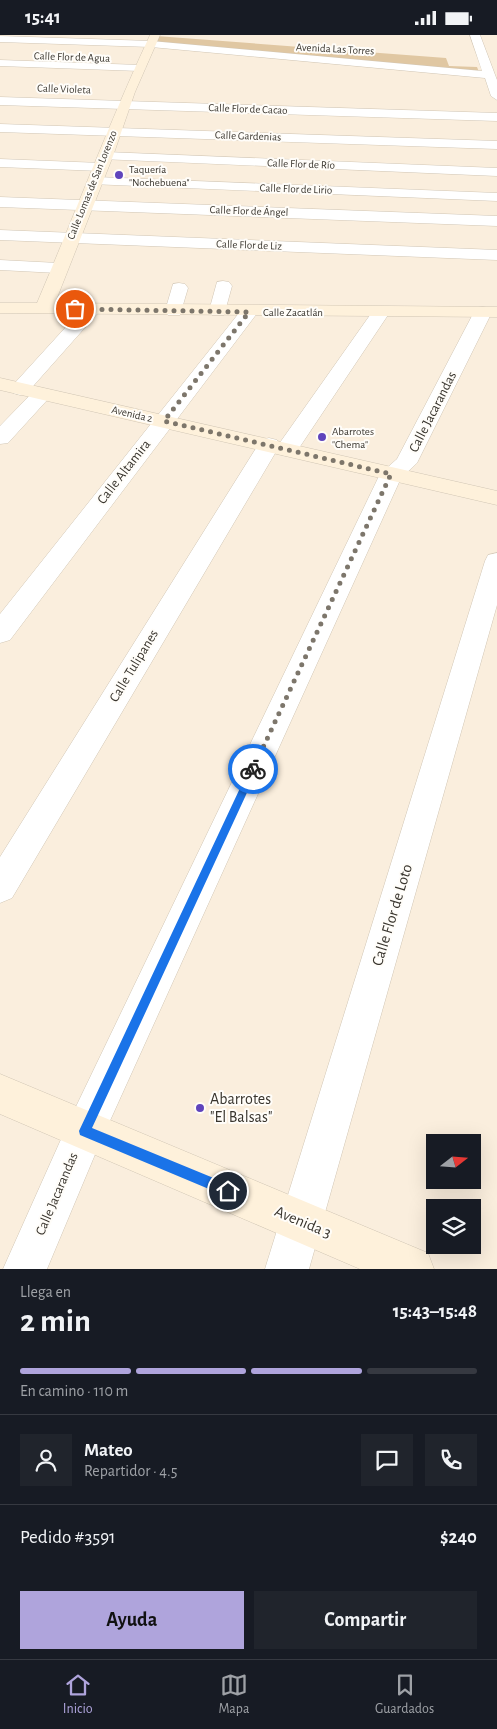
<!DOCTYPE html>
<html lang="es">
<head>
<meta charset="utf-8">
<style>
  body { margin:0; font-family:"Alegreya Sans",sans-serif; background:#20242c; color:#f1f3f6; height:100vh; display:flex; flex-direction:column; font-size:19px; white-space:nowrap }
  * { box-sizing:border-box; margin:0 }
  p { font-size:16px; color:#9ea1a6 }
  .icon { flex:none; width:28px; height:28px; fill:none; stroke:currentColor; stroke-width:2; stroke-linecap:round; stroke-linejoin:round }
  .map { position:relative; height:1234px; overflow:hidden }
  .sheet { display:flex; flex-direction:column; background:#171b24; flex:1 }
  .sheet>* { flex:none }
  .needle { width:32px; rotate:73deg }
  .tools { position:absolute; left:426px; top:1099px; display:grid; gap:10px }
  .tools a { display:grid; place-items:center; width:55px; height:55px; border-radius:0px; background:#171b24; box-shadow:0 5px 20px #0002; font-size:25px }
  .pin { position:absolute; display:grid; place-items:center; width:42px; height:42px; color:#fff; margin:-21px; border:2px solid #fff; border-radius:50%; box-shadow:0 1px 5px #0007 }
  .courier { position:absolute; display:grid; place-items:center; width:50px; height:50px; margin:-25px; border:4px solid #1a73e8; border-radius:50%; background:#fff; color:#222; box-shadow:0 1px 6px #0007 }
  .summary em { font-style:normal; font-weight:700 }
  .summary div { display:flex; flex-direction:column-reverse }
  .summary { display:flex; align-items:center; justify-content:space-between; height:85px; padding:0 20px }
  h1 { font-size:32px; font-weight:700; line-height:38px }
  .bar { display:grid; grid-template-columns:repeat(4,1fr); gap:8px 5px; align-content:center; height:60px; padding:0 20px }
  .bar i { height:6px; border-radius:4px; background:#363941 }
  .bar .selected { background:#afa4dc }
  .bar p { grid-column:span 4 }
  .line { display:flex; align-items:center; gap:12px; padding:0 20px; border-top:1px solid #363941 }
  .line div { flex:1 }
  .round { display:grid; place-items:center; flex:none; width:52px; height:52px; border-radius:0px; background:#20242c }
  .button { display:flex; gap:10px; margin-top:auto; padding:10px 20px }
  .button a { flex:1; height:58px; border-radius:0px; background:#afa4dc; color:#111; font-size:20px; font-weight:700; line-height:58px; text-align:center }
  .button a+a { background:#20242c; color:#f1f3f6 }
  .status { display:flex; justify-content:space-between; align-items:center; height:35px; padding:0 25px; background:#171b24; direction:ltr }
  .status svg { height:14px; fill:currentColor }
  .menu { display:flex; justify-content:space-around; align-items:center; height:70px; border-top:1px solid #363941; background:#171b24; font-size:14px; color:#9ea1a6 }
  .menu a { display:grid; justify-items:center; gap:2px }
  .menu .selected { color:#afa4dc }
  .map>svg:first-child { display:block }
  .green { fill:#e0c7a2 }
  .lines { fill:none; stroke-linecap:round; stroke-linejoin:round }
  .street-casing { stroke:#d1c6b5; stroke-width:1 }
  .secondary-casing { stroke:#d1c6b5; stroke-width:1 }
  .street { fill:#fff; fill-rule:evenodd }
  .secondary { fill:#fef1db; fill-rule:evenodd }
  .route { fill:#1a73e8 }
  .done { stroke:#7d766b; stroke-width:5; stroke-dasharray:0 9 }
  .poi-dot { fill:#5f44bc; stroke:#fffdf9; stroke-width:2 }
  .labels { text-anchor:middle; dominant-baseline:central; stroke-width:4; stroke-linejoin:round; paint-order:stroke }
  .far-street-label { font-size:11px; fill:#39352e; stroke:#fffdf9 }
  .far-poi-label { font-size:11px; fill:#39352e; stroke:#fffdf9; text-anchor:start }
  .street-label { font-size:14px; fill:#39352e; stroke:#fffdf9 }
  .near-street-label { font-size:16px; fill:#39352e; stroke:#fffdf9 }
  .near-poi-label { font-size:16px; fill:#39352e; stroke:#fffdf9; text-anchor:start }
</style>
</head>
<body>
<div class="status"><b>15:41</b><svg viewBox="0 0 49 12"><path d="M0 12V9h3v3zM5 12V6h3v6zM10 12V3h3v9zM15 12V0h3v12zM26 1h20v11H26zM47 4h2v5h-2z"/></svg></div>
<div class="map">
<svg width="497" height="1234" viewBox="0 0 497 1234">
  <rect width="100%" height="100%" fill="#faeedd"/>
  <path class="green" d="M156,1L446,23L449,31L477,32L479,37L153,9Z"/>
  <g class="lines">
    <defs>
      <path id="street" d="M470,0H480L497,45V65L491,61L485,43L151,12L0,7V1L151,6L482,36Z
        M0,25L140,30L146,33L140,36L0,31Z
        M0,62L497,78V86L0,70Z
        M0,89L497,106V114L0,97Z
        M106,117L497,133V141L101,124L99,121Z
        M0,124L101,128L108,132L101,136L0,132Z
        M96,142L497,158V166L91,149L89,146Z
        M0,162L497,181V191L0,172Z
        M0,195L497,215V225L0,205Z
        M0,225L58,228L64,229L66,233L64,237L58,238L0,235Z
        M223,246L229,247L232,251L224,280H212L209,276L217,247Z
        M179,248L185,249L188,253L180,280H168L165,276L173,249Z
        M91,270L97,271L100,275L97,279L27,358L20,360L13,358L10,354L13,350L85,271Z
        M249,272L255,273L258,277L255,281L10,605L0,608V579L243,273Z
        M381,272L387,273L390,277L295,419L287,421L279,419L277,415L12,863L0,868V822L258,410L261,405L269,403L277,405L279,409L375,273Z
        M483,272L489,273L492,277L417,428L401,443L99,1110L47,1234H3L71,1082L380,439L397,424L474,277L477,273Z
        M42,353L49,355L52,359L49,363L8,408L0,409V391L35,355Z
        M497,518V570L309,1234H265L485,526L488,520Z"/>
      <path id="secondary" d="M150,0H160L135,57L113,121L55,268L497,272V282L0,278V268H37C75,179 109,88 150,0Z
        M0,343L497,456V470L0,355Z
        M0,1039L428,1218L434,1234H360L0,1079Z"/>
    </defs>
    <use href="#street" class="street-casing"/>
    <use href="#secondary" class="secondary-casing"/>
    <use href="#street" class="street"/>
    <use href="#secondary" class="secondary"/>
  </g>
  <path class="route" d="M253,730L258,734L92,1093L233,1151L235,1156L233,1160L228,1162L80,1100L79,1096L249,734Z"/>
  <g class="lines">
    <path class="done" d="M75,274L249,277L164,386L391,439L253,734"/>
  </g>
  <g class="poi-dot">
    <circle cx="119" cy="140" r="5"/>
    <circle cx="322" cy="402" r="5"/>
    <circle cx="200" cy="1073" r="5"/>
  </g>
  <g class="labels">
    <g class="far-street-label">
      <text transform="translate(335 14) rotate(3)">Avenida Las Torres</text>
      <text transform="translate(72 22) rotate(2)">Calle Flor de Agua</text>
      <text transform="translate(64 54) rotate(2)">Calle Violeta</text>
      <text transform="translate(248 74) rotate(2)">Calle Flor de Cacao</text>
      <text transform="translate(248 101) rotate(2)">Calle Gardenias</text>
      <text transform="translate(301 129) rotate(2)">Calle Flor de Río</text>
      <text transform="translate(92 150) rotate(-68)">Calle Lomas de San Lorenzo</text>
      <text transform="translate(296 154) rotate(2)">Calle Flor de Lirio</text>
      <text transform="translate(249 176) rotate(2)">Calle Flor de Ángel</text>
      <text transform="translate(249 210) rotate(2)">Calle Flor de Liz</text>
      <text x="293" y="277">Calle Zacatlán</text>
      <text transform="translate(132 379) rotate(13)">Avenida 2</text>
    </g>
    <g class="far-poi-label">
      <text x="129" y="134">Taquería<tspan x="129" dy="13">"Nochebuena"</tspan></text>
      <text x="332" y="396">Abarrotes<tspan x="332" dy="13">"Chema"</tspan></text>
    </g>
    <g class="street-label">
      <text transform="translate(433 377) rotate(-63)">Calle Jacarandas</text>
      <text transform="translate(124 437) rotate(-52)">Calle Altamira</text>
      <text transform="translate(134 631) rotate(-59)">Calle Tulipanes</text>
      <text transform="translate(57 1159) rotate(-67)">Calle Jacarandas</text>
    </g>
    <g class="near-street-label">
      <text transform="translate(392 880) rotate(-73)">Calle Flor de Loto</text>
      <text transform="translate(303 1187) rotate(23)">Avenida 3</text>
    </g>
    <g class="near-poi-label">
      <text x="210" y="1064">Abarrotes<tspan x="210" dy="18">"El Balsas"</tspan></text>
    </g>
  </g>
</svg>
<div class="tools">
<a><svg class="needle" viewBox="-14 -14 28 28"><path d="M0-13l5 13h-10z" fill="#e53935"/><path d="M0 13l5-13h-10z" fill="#9ea1a6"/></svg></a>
<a><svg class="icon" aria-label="layers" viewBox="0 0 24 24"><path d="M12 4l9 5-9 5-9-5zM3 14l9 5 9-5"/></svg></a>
</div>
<div class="pin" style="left:75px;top:274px;background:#ea580c"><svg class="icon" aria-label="bag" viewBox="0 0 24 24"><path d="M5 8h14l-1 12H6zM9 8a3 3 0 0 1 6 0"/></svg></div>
<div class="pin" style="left:228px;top:1156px;background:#1f2937"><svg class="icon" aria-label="home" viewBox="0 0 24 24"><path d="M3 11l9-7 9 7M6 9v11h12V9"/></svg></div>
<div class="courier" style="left:253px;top:734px"><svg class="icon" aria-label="bike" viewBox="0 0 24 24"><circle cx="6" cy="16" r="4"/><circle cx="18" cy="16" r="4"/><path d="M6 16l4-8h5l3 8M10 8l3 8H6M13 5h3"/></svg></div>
</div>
<section class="sheet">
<div class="summary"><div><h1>2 min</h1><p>Llega en</p></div><em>15:43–15:48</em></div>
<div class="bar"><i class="selected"></i><i class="selected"></i><i class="selected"></i><i></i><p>En camino · 110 m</p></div>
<div class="line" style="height:90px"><a class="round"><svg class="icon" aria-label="person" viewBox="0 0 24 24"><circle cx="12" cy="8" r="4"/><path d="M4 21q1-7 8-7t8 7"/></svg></a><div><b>Mateo</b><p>Repartidor · 4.5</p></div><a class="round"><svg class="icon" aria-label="chat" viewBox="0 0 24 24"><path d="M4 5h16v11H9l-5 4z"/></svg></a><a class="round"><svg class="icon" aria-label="phone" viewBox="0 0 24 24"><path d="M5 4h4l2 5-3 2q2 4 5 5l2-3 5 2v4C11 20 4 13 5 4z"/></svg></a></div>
<div class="line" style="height:65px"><div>Pedido #3591</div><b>$240</b></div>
<div class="button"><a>Ayuda</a><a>Compartir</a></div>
</section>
<nav class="menu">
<a class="selected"><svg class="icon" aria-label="home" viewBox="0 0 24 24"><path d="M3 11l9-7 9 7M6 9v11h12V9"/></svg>Inicio</a>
<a><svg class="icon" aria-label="map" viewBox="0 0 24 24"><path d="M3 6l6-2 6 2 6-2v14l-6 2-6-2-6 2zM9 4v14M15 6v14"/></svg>Mapa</a>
<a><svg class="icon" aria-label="saved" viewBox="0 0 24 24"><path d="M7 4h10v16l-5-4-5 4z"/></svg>Guardados</a>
</nav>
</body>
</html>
